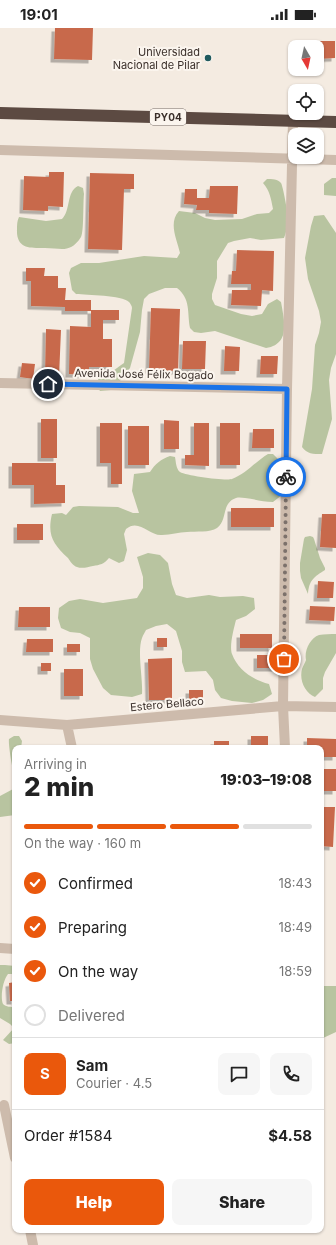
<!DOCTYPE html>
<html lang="en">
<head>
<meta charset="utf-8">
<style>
  body { margin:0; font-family:Inter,sans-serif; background:#f6f6f6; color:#222; height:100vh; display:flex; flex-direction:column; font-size:15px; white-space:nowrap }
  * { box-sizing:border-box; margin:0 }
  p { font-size:13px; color:#767676 }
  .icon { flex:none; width:22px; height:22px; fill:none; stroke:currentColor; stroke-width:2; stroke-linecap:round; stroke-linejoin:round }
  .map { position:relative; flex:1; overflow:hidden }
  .panel { position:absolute; left:12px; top:717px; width:312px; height:488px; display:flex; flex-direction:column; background:#fff; border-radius:8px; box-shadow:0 1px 3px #0004 }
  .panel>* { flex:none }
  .needle { width:26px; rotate:171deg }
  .tools { position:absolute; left:288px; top:12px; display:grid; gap:8px }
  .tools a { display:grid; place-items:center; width:36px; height:36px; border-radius:8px; background:#fff; box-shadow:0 1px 3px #0004; font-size:20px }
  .pin { position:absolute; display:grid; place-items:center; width:34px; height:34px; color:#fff; margin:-17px; border:2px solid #fff; border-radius:50%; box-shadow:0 1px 4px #0007 }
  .courier { position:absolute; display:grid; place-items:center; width:40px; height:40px; margin:-20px; border:3px solid #1a73e8; border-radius:50%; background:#fff; color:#222; box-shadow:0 1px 5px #0007 }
  .head em { font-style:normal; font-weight:800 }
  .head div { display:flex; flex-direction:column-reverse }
  .head { display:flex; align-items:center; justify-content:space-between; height:68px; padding:0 12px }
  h1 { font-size:26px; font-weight:800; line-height:30px }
  .bar { display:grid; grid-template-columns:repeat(4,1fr); gap:6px 4px; align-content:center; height:48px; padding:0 12px }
  .bar i { height:5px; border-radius:3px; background:#e0e0e0 }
  .bar .on { background:#ea580c }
  .bar p { grid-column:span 4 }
  .line { display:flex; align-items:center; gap:10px; padding:0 12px; border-top:1px solid #e0e0e0 }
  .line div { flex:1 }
  .round { display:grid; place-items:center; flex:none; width:42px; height:42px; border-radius:8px; background:#f6f6f6 }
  ol { padding:0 12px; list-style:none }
  li { display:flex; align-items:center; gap:12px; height:44px }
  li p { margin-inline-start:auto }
  li .icon { padding:4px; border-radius:50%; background:#ea580c; color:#fff; stroke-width:4 }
  li:last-child { color:#767676 }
  li i { width:22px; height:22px; border:2px solid #e0e0e0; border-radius:50% }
  .primary-button { display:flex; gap:8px; margin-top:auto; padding:8px 12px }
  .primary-button a { flex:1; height:46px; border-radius:8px; background:#ea580c; color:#fff; font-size:16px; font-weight:800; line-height:46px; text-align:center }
  .primary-button a+a { background:#f6f6f6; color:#222 }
  .status { display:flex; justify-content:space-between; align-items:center; height:28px; padding:0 20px; background:#fff; direction:ltr }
  .status svg { height:11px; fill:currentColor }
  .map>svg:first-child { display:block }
  .green { fill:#b8c4a0 }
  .building { fill:#c8694b; filter:url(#shadow) }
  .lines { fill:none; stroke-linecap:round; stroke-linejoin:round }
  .minor { stroke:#cdbbac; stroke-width:10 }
  .highway { stroke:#5c4a42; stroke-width:12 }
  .done { stroke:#7c716b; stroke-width:4; stroke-dasharray:0 7.2 }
  .route { stroke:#1a73e8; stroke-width:5 }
  .poi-dot { fill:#1f5a5e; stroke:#fbf5ee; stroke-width:1.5 }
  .labels { text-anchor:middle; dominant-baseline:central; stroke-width:4; stroke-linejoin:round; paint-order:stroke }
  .shield { fill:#fbf5ee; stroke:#756b66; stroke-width:1 }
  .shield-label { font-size:10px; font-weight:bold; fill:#3b302b }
  .poi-label { font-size:11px; fill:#3b302b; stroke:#fbf5ee; text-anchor:end }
  .street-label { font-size:11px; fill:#3b302b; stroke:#fbf5ee }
</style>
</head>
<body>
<div class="status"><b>19:01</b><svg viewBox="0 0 49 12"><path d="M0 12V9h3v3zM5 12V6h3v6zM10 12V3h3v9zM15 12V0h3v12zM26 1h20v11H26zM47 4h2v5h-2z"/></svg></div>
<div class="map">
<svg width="336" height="1217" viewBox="0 0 336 1217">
  <defs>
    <filter id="shadow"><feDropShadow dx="-3.5" dy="3.5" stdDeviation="0" flood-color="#0004"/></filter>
  </defs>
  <rect width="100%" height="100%" fill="#f4ebe1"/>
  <path class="green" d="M332,150H336V168L324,167V156Z
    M267,151C272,151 278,151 281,155C283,158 289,190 288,195C287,200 286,205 284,210L261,212L250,210L234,213L228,215L217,233V250L212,266V271L215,277L241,286L252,288L262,286L268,276L277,271L281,274C284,292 291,316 266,320L215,303L201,305L194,304L190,300C187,284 191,271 177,260H165L149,266L144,271L142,282L140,304L130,340L116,358L111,362L100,363C92,351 101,349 110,345C115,342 119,338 124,335L132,280C132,278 130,275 129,274C122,267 87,267 76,266L72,262L69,245L71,240L81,235H99L144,228L177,230L180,225C177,211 168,195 179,183L195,185L205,190L215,192L242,191L257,186L269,185L273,181C271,171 270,163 263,155Z
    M78,158L83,160L84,166C83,174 84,204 81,209C70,226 61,220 45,220C30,220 16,221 17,201C17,197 17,193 19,189L46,193L62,191C71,182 66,164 78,158Z
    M324,187L336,205V326L331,340L329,352L332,391L322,426C313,426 307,426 302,419L312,361L315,317L319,305L321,294L319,283L308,251L305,230L311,198L314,188Z
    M268,426H273L281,434L282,467L273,474C263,474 255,471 245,470C242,470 240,469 236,470C221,475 228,492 217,500C210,505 196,503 187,504C179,504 171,507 162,507C149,508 139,490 126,501L124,506L127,522L124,533L119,535L109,530C104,536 100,537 93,538C88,539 82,541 77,539C73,538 70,533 68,530C53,516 47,507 52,486L62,485L66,487L73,479L79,478L118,479L133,485H139L132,463L134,446L150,444C155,436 161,431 170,428L175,429C176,434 176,441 180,444C187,448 226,453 232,451C246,446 256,433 268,426Z
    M310,508L313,509L314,511L320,530L325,540V542C314,549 309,552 308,566L301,550L300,543V535L304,511L305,509Z
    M148,525L160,527L168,535L172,556L176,567L187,570L209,567L220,569L243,568L254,570L255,581L246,588L236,592C234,600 229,618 232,626C238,642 253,652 269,656L272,666L263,672L252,675L232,673L221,670L215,662L213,652L206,643L185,644L182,634V623L176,603L167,596L156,598L146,602C145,604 143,607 142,610C137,624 143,650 142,666L132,669L111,667L103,660L93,641L90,631V610L80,605L70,604L61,600L58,590L59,580L69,573L80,571L103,575L137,570L143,560V549L137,529Z
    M336,606V625L325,644L323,650V661L315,669C305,665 299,652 302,641C303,638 305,635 306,632C304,623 310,610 319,607C324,606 331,606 336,606Z
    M14,708H19L22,713L21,720H15V751C13,745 8,716 9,711Z
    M15,760V787L0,789V768Z
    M0,937H5L15,938V946H8C3,952 0,969 3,976C6,979 11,979 15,979V1015L9,1016L3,1012L14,1000L10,996L0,990Z
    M321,958H336V1004L321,1011Z"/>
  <path class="building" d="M55,0H93L92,32L54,31Z
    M294,13H335V30L317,31V19H294Z
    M49,144H64L63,179L48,178V183L23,182L24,148L49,149Z
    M90,145L134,146V161H124L122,222L88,221Z
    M210,158H238L237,186L209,185V182H196L197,177L184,176L185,161H197V170H209Z
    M237,222L274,223L273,263L262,262L261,278L231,277L232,262H251V256H231L232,243H236Z
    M26,240H45L44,248H58V260H66L65,272H91V282H119V292H103V311H112V339H89V347L69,346L70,298L91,299V283H65V279L31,278V253H26Z
    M151,280L180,281L178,343L149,342Z
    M46,301L61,302L59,349H45Z
    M183,313H206L205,341H182Z
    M225,318L240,319L239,343H224Z
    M261,328H278L277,346H260Z
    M22,335L35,336L33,351L20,349Z
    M41,391H57V430H41Z
    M164,392L179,393V421H164Z
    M100,395H122V456H111V435H100Z
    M194,395H209V438L185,437V427H194Z
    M220,395H240V437H220Z
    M128,398H149V437H128Z
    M253,401H274V420H252Z
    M12,435H56V457H65V475L34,476V457H12Z
    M231,480H274V499H231Z
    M322,486H336V520L320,519Z
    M17,496H43V512H17Z
    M318,553L334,554L333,570H317Z
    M310,578L335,579L334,593L309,592Z
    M19,579H50V599H18Z
    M240,606H272V620H240Z
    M157,610H167V619H157Z
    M27,611H53V624H26Z
    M67,616H80V624H67Z
    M257,627H277V640H257Z
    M172,630V672H149L148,631Z
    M41,635H51V643H41Z
    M64,641H83V668H64Z
    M189,662H203V673H189Z
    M251,708H268V720H251Z
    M307,710L336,711V729H321V720H307Z
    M214,713H229V720H214Z
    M321,741H336V763H321Z
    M321,779H335L333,819L321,818V802H323V798H321Z
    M15,954V973H10L9,955Z"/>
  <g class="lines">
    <path class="minor" d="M0,122L336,132
      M0,355L287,361
      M0,692L67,697L283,678L336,679
      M67,697L72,720
      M285,720L283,678L287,361L293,92
      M0,920L15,921
      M4,1077L15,1130
      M30,1202L33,1217"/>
    <path class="highway" d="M0,85L336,94"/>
  </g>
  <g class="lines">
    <path class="done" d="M284,631L286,449"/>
    <path class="route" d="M48,356L287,361L286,449"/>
  </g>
  <circle class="poi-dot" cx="208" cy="30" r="4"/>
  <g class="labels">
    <rect class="shield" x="150" y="81" width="36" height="16" rx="3"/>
    <g class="shield-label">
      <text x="168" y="89">PY04</text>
    </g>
    <g class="poi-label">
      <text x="200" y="24">Universidad<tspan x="200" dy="13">Nacional de Pilar</tspan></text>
    </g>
    <g class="street-label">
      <text transform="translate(144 346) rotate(1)">Avenida José Félix Bogado</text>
      <text transform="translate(167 676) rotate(-5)">Estero Bellaco</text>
    </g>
  </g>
</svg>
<div class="tools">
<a><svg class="needle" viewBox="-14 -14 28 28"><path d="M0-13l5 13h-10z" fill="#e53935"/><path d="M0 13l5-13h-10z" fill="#767676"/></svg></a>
<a><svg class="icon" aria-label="locate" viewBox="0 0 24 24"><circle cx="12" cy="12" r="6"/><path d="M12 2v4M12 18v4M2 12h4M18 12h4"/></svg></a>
<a><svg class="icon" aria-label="layers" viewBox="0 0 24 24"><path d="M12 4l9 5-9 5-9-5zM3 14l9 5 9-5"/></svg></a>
</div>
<div class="pin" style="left:284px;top:631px;background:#ea580c"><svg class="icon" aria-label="bag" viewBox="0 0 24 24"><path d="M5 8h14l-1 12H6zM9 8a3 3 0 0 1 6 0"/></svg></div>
<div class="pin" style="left:48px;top:356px;background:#1f2937"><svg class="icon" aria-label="home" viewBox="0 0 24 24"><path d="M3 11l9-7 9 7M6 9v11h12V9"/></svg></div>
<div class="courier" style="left:286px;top:449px"><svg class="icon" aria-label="bike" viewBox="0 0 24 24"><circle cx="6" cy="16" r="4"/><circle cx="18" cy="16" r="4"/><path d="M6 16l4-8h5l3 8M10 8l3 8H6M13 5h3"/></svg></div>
<section class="panel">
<div class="head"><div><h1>2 min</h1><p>Arriving in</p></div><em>19:03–19:08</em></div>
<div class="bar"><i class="on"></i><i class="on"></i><i class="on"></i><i></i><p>On the way · 160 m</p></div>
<ol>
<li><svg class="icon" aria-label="check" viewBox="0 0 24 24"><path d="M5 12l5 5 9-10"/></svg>Confirmed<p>18:43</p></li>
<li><svg class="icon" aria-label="check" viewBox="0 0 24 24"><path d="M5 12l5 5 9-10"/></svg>Preparing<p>18:49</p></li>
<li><svg class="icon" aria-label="check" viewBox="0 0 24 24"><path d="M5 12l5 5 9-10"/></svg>On the way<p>18:59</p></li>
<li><i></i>Delivered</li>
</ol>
<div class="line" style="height:72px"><b class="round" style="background:#ea580c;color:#fff">S</b><div><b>Sam</b><p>Courier · 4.5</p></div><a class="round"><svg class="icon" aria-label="chat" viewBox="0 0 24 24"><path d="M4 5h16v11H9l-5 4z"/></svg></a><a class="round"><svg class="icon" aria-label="phone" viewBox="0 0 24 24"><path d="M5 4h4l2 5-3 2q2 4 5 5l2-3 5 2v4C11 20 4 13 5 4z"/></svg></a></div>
<div class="line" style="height:52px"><div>Order #1584</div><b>$4.58</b></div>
<div class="primary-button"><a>Help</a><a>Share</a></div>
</section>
</div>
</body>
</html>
